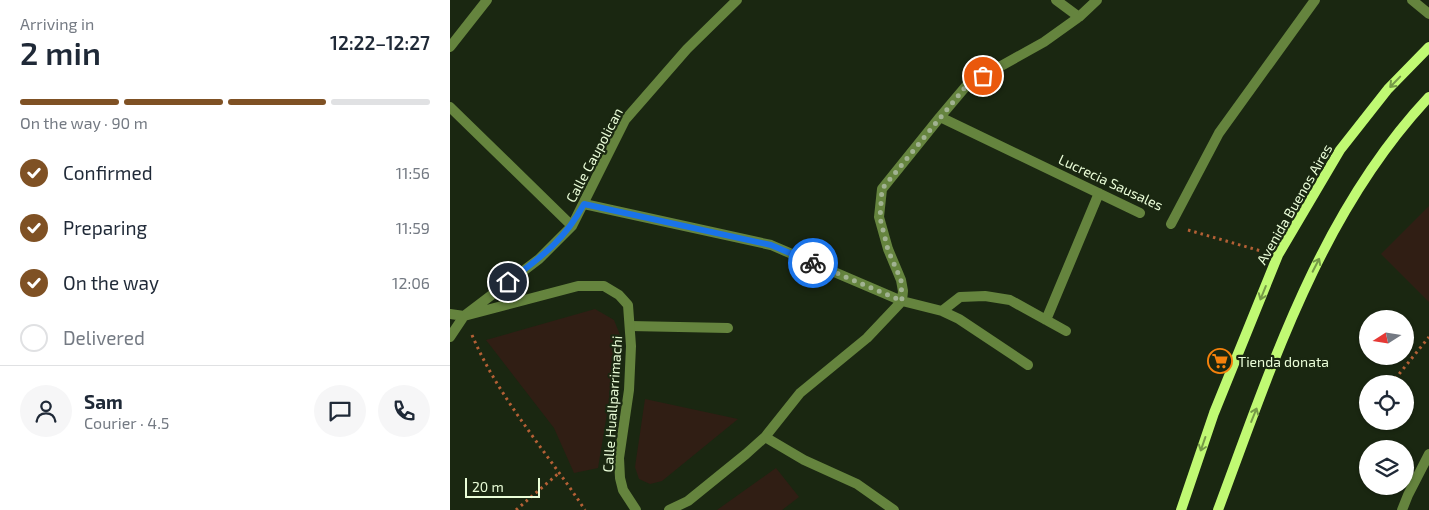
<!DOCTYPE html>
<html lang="en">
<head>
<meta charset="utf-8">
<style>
  body { margin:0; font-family:"Exo 2",sans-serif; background:#f6f6f7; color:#1f2937; height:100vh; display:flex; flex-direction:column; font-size:19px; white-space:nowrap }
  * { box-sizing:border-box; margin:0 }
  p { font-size:16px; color:#747a83 }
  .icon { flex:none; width:28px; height:28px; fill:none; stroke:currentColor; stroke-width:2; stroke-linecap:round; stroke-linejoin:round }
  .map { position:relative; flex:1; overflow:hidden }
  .sheet { display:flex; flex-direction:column; background:#fff; width:450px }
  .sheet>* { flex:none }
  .needle { width:32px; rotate:258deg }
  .buttons { position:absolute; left:909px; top:310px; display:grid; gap:10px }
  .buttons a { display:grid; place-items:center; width:55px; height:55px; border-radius:50%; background:#fff; box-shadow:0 1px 4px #0004; font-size:25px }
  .scale { position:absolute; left:15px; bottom:12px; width:75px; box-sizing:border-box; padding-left:5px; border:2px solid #eafdd8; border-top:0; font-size:14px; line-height:18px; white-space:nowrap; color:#eafdd8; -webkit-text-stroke:4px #1a2711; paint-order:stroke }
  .pin { position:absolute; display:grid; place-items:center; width:42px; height:42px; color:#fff; margin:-21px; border:2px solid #fff; border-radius:50%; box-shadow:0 1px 5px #0007 }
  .courier { position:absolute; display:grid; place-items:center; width:50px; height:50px; margin:-25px; border:4px solid #1a73e8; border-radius:50%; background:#fff; color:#222; box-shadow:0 1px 6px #0007 }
  .head em { font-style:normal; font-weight:600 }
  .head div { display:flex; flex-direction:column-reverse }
  .head { display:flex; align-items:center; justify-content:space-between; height:85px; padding:0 20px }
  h1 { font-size:32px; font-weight:600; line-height:38px }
  .bar { display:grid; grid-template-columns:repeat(4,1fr); gap:8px 5px; align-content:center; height:60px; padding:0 20px }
  .bar i { height:6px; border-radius:4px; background:#e0e1e3 }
  .bar .selected { background:#7f5124 }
  .bar p { grid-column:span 4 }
  .line { display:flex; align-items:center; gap:12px; padding:0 20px; border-top:1px solid #e0e1e3 }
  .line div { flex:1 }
  .round { display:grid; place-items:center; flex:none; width:52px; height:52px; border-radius:26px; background:#f6f6f7 }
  ol { padding:0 20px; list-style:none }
  li { display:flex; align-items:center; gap:15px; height:55px }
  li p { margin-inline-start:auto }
  li .icon { padding:5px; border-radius:50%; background:#7f5124; color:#fff; stroke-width:4 }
  li:last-child { color:#747a83 }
  li i { width:28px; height:28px; border:2px solid #e0e1e3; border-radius:50% }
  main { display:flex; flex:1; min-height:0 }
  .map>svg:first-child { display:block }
  .green { fill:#301e14 }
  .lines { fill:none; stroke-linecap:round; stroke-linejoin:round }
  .path { stroke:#b46035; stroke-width:3; stroke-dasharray:2.5 4; stroke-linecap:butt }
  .lane { stroke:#65843e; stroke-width:10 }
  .street { stroke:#65843e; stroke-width:10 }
  .secondary { stroke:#c0f973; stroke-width:10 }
  .oneway { stroke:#759a47 }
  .done { stroke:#a1b292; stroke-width:5; stroke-dasharray:0 9 }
  .route { stroke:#1a73e8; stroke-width:6 }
  .labels { text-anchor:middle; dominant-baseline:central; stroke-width:4.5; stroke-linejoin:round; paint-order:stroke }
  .street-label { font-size:14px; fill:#eafdd8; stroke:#1a2711 }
  .poi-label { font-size:14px; fill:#eafdd8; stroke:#1a2711; text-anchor:start }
</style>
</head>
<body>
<main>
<section class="sheet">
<div class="head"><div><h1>2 min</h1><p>Arriving in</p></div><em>12:22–12:27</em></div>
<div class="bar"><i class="selected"></i><i class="selected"></i><i class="selected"></i><i></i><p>On the way · 90 m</p></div>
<ol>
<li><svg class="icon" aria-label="check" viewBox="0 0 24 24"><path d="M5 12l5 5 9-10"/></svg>Confirmed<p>11:56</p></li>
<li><svg class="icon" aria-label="check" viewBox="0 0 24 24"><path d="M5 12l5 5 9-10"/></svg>Preparing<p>11:59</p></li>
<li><svg class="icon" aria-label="check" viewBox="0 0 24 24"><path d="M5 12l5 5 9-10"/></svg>On the way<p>12:06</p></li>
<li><i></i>Delivered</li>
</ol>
<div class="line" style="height:90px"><a class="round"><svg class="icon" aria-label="person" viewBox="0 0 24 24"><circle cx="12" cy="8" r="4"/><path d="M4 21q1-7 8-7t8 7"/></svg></a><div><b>Sam</b><p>Courier · 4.5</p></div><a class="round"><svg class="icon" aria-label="chat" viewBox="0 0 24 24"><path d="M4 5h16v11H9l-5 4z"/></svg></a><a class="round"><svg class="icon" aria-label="phone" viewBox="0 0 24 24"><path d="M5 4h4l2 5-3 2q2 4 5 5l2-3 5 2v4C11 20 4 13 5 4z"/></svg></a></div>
</section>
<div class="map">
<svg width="979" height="510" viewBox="0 0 979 510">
  <rect width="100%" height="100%" fill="#1a2711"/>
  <path class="green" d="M979,206V302L931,254Z
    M145,309L164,320L170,335L148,468L124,473L104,428L36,340Z
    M195,399L288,419L212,481L200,484L189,479L185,467Z
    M326,468L349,497L332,510H267Z"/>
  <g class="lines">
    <path class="path" d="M738,230L811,251
      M22,335C49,399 97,452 135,510
      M941,384L979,337
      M66,510L110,472"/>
    <path class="lane" d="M180,326L278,328"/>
    <path class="street" d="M606,0L629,17
      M962,0L979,14
      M0,47L37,0
      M0,107L122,226
      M490,117L690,213
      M134,204L321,245L452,301L492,311L509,319L578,365
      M721,224L769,133L865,0
      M492,311L510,297L535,296L560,300L616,331
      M0,314L14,316L128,286H154L169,295L178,305L181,346L179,390L169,458L170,478L173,490L186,510
      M596,320L649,193
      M0,337L14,316L89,259L122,226L175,120L237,49L287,0
      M315,437L354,460L407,484L444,510
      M219,510L238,501L296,454L315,437L350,393L417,338L452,301L453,291L451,280L438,249L429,217L432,189L490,117L517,85L594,42L629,17L647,0
      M952,510L958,495L979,454"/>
    <path class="secondary" d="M731,510L764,413L828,255L890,150L938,89L979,47
      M768,510C822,365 871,212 979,97"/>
  </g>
  <defs><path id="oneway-shaft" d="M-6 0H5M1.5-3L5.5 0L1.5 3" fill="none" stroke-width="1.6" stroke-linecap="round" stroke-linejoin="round" transform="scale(1.25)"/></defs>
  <g class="oneway">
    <use href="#oneway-shaft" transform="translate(945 82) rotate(134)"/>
    <use href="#oneway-shaft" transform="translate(866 265) rotate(-63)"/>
    <use href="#oneway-shaft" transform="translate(813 293) rotate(112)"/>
    <use href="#oneway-shaft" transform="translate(804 415) rotate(-68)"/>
    <use href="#oneway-shaft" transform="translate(753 444) rotate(109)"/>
  </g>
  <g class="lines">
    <path class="done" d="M363,263L452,301L451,280L438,250L430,218L432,189L517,85L533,76"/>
    <path class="route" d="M58,282C91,257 114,241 134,204L321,245L363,263"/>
  </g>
  <defs>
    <symbol id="supermarket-ring" viewBox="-11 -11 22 22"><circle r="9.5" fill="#1a2711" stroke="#f5810c" stroke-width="1.5"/><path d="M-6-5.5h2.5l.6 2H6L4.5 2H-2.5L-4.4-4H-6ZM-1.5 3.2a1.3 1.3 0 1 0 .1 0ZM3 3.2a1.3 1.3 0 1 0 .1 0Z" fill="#f5810c"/></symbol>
  </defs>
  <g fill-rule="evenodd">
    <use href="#supermarket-ring" x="756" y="347" width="28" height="28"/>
  </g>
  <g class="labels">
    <g class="street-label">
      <text transform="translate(144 155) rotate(-62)">Calle Caupolican</text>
      <text transform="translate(661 182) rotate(25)">Lucrecia Sausales</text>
      <text transform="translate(844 204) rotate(-60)">Avenida Buenos Aires</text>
      <text transform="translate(162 404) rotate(-86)">Calle Huallparrimachi</text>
    </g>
    <g class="poi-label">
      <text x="788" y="361">Tienda donata</text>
    </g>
  </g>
</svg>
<div class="buttons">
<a><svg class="needle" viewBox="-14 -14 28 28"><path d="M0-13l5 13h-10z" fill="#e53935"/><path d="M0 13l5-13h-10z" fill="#747a83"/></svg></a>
<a><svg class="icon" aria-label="locate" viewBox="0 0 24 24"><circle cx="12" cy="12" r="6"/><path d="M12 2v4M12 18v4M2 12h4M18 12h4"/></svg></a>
<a><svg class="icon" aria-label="layers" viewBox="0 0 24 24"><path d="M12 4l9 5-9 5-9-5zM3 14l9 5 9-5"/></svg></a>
</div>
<div class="scale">20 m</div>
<div class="pin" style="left:533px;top:76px;background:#ea580c"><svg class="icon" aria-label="bag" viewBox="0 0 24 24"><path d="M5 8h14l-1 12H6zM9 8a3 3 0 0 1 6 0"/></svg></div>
<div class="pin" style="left:58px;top:282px;background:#1f2937"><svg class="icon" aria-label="home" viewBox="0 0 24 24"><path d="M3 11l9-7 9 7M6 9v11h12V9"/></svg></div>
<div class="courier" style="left:363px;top:263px"><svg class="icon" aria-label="bike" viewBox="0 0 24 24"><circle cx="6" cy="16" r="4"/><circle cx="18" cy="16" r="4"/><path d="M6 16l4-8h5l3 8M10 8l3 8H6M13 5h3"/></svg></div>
</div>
</main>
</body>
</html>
